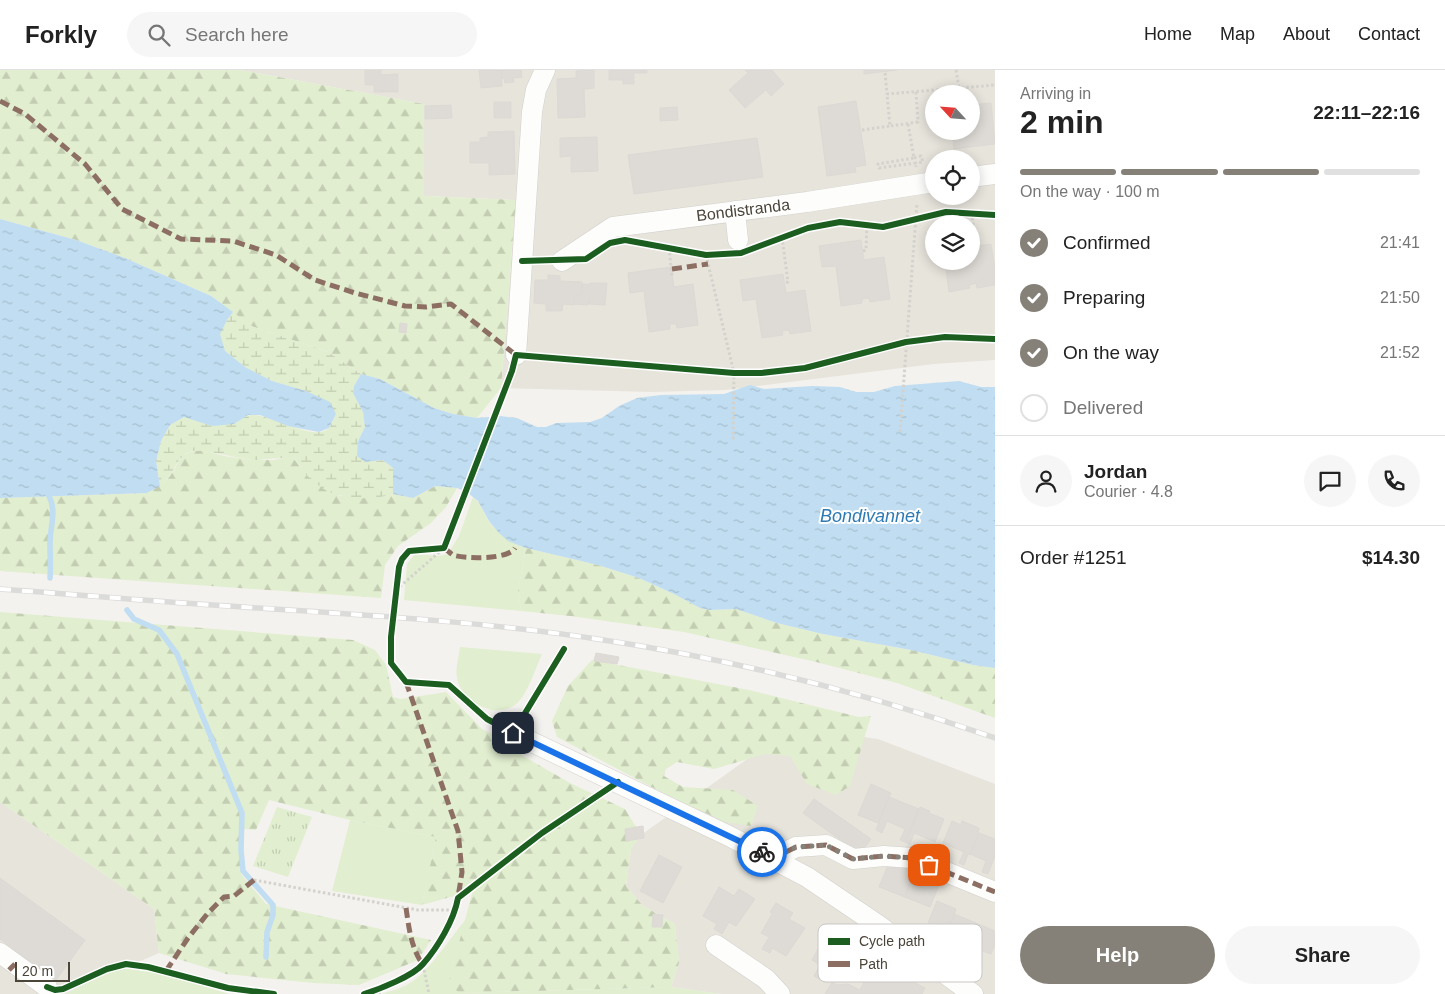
<!DOCTYPE html>
<html lang="en">
<head>
<meta charset="utf-8">
<style>
  body { margin:0; font-family:Helvetica,sans-serif; background:#f6f6f6; color:#222; height:100vh; display:flex; flex-direction:column; font-size:19px; white-space:nowrap }
  * { box-sizing:border-box; margin:0 }
  p { font-size:16px; color:#767676 }
  .icon { flex:none; width:28px; height:28px; fill:none; stroke:currentColor; stroke-width:2; stroke-linecap:round; stroke-linejoin:round }
  .map { position:relative; flex:1; overflow:hidden }
  .sheet { display:flex; flex-direction:column; background:#fff; width:450px }
  .sheet>* { flex:none }
  .needle { width:32px; rotate:296deg }
  .controls { position:absolute; left:925px; top:15px; display:grid; gap:10px }
  .controls a { display:grid; place-items:center; width:55px; height:55px; border-radius:50%; background:#fff; box-shadow:0 2px 12px #0003; font-size:25px }
  .scale { position:absolute; left:15px; bottom:12px; width:55px; box-sizing:border-box; padding-left:5px; border:2px solid #4b4439; border-top:0; font-size:14px; line-height:18px; white-space:nowrap; color:#4b4439; -webkit-text-stroke:4px #fff; paint-order:stroke }
  .pin { position:absolute; display:grid; place-items:center; width:42px; height:42px; color:#fff; margin:-21px; border-radius:10px; box-shadow:0 2px 8px #0006 }
  .courier { position:absolute; display:grid; place-items:center; width:50px; height:50px; margin:-25px; border:4px solid #1a73e8; border-radius:50%; background:#fff; color:#222; box-shadow:0 1px 6px #0007 }
  .summary em { font-style:normal; font-weight:600 }
  .summary div { display:flex; flex-direction:column-reverse }
  .summary { display:flex; align-items:center; justify-content:space-between; height:85px; padding:0 25px }
  h1 { font-size:32px; font-weight:600; line-height:38px }
  .bar { display:grid; grid-template-columns:repeat(4,1fr); gap:8px 5px; align-content:center; height:60px; padding:0 25px }
  .bar i { height:6px; border-radius:4px; background:#e0e0e0 }
  .bar .current { background:#868178 }
  .bar p { grid-column:span 4 }
  .line { display:flex; align-items:center; gap:12px; padding:0 25px; border-top:1px solid #e0e0e0 }
  .line div { flex:1 }
  .round { display:grid; place-items:center; flex:none; width:52px; height:52px; border-radius:26px; background:#f6f6f6 }
  ol { padding:0 25px; list-style:none }
  li { display:flex; align-items:center; gap:15px; height:55px }
  li p { margin-inline-start:auto }
  li .icon { padding:5px; border-radius:50%; background:#868178; color:#fff; stroke-width:4 }
  li:last-child { color:#767676 }
  li i { width:28px; height:28px; border:2px solid #e0e0e0; border-radius:50% }
  .cta { display:flex; gap:10px; margin-top:auto; padding:10px 25px }
  .cta a { flex:1; height:58px; border-radius:30px; background:#868178; color:#fff; font-size:20px; font-weight:600; line-height:58px; text-align:center }
  .cta a+a { background:#f6f6f6; color:#222 }
  header { display:flex; align-items:center; gap:30px; box-sizing:border-box; height:70px; padding:0 25px; background:#fff; border-bottom:1px solid #e0e0e0 }
  header strong { font-size:24px }
  nav { display:flex; gap:28px; margin-inline-start:auto; font-size:18px }
  .search { width:350px; height:45px; background:#f6f6f6; display:flex; align-items:center; gap:12px; box-sizing:border-box; padding:0 18px; border-radius:28px; color:#767676; font-size:19px }
  main { display:flex; flex:1; min-height:0 }
  .map>svg:first-child { display:block }
  .residential { fill:#e7e4dc; fill-rule:evenodd }
  .grass { fill:#e1eecf }
  .forest { fill:url(#forest-firs) }
  .wetland { fill:url(#wetland-marsh) }
  .park { fill:url(#park-tufts) }
  .water { fill:url(#water-ripples) }
  .lines { fill:none; stroke-linecap:round; stroke-linejoin:round }
  .stream { stroke:#c0ddf1; stroke-width:5.5 }
  .building { fill:#dedbd6; stroke:#dcd9d4 }
  .minor-casing { stroke:#d2d0cb; stroke-width:21 }
  .path { stroke:#d3d2cc; stroke-width:3; stroke-dasharray:2.5 2.5; stroke-linecap:butt }
  .minor { stroke:#fdfdfc; stroke-width:20 }
  .rail-casing { stroke:#dbdbda; stroke-width:5.5 }
  .rail { stroke:#fff; stroke-width:4; stroke-dasharray:11; stroke-linecap:butt }
  .quiet { stroke:#8d6e63; stroke-width:5; stroke-dasharray:10 5; stroke-linecap:butt }
  .cycleway-casing { stroke:#fff; stroke-width:9 }
  .cycleway { stroke:#1b5e20; stroke-width:6 }
  .done { stroke:#868178; stroke-width:5; stroke-dasharray:0 9 }
  .route { stroke:#1a73e8; stroke-width:6 }
  .labels { text-anchor:middle; dominant-baseline:central; stroke-width:4; stroke-linejoin:round; paint-order:stroke }
  .street-label { font-size:16px; fill:#4b4439; stroke:#fff }
  .water-label { font-size:18px; font-style:italic; fill:#2e7ab2; stroke:#fff }
  .key { fill:#fff; stroke:#c9c7c4; stroke-width:1 }
  .key-label { font-size:14px; fill:#4b4439 }
</style>
</head>
<body>
<header>
<strong>Forkly</strong>
<div class="search"><svg class="icon" aria-label="search" viewBox="0 0 24 24"><circle cx="10" cy="10" r="6"/><path d="M15 15l6 6"/></svg>Search here</div>
<nav><a>Home</a><a>Map</a><a>About</a><a>Contact</a></nav>
</header>
<main>
<div class="map">
<svg width="995" height="924" viewBox="0 0 995 924">
  <defs>
    <pattern id="forest-firs" width="22" height="20" patternUnits="userSpaceOnUse" patternTransform="scale(1.25)"><rect width="22" height="20" fill="#e1eecf"/><path d="M5 1l3.5 6h-7zM16 11l3.5 6h-7z" fill="#c3cdb2"/></pattern>
    <pattern id="wetland-marsh" width="20" height="14" patternUnits="userSpaceOnUse" patternTransform="scale(1.25)"><rect width="20" height="14" fill="#e1eecf"/><path d="M1 5h8M5 5V1M11 12h8M15 12V8" fill="none" stroke="#c3cdb2"/></pattern>
    <pattern id="park-tufts" width="24" height="20" patternUnits="userSpaceOnUse" patternTransform="scale(1.25)"><rect width="24" height="20" fill="#e1eecf"/><path d="M3 7l-1-3M5 7V3M7 7l1-3M15 17l-1-3M17 17v-4M19 17l1-3" fill="none" stroke="#c3cdb2"/></pattern>
    <pattern id="water-ripples" width="26" height="14" patternUnits="userSpaceOnUse" patternTransform="scale(1.25)"><rect width="26" height="14" fill="#c0ddf1"/><path d="M2 4q2-2 4 0t4 0M15 11q2-2 4 0t4 0" fill="none" stroke="#a6bfcf"/></pattern>
  </defs>
  <rect width="100%" height="100%" fill="#f4f2ee"/>
  <path class="residential" d="M240,0H995V290L934,294L725,320L651,322L501,318L516,130L424,126V34ZM934,24H971V61H934ZM934,89H971V126H934ZM934,154H971V191H934Z
    M792,657L878,669L995,714V924H721L671,917L679,893L675,854L643,836L626,816L631,779L641,765Z
    M0,732L154,839L159,883L127,897L104,904L66,924H0Z"/>
  <path class="grass" d="M473,427C481,433 483,442 488,450C498,464 510,472 526,478L518,521L521,541L404,530L407,494L415,484L438,486L448,484L459,466Z
    M460,577L542,584C536,597 526,628 515,635C494,650 461,631 457,608C455,598 459,587 460,577Z
    M350,750L436,767L422,835L332,821Z
    M466,849L449,914L460,923L671,917L721,924H381C391,921 401,919 410,913C428,903 452,866 466,849Z
    M127,897L154,901L229,924H66L104,904Z"/>
  <path class="forest" d="M0,0H240L424,34V126L516,130L501,318L477,348L453,344L434,338L380,309L361,304L328,282L251,256L211,226L125,188L76,170L0,149Z
    M202,380L224,386L251,390H274L288,387L294,389L304,402L340,426L383,427L393,424L413,428L435,416L457,418L446,437L431,453L398,476L385,495L381,528L0,501V428L147,423C155,418 164,414 170,406C182,390 178,382 202,380Z
    M526,478L598,495L639,508L674,524L700,538L709,540L736,539L777,553L823,564L911,580L973,595L995,598V648L897,613L816,592L684,562L570,546L521,541L518,521Z
    M0,542L353,570L375,580L386,595L393,627L401,629L446,622L482,659L514,675L523,686L570,713L625,739L641,765L631,779L626,816L643,836L675,854L679,893L671,917L460,923L448,915L475,812L458,825L422,835L436,767L350,750L269,730L256,760L245,759L239,770L241,804L266,834L431,870L418,890L359,915L313,913L226,904L159,883L154,839L0,732Z
    M592,590L749,620L859,647L871,646L850,716L836,725L807,714L790,686L765,684L714,699L677,692L666,699L664,706L683,717L733,720L758,736L751,756L725,752L663,723L557,667L552,651L568,616Z"/>
  <path class="wetland" d="M233,242L251,256L328,282L361,304L354,316L353,323L363,342L365,357L358,371L365,392L383,390L393,398V424C372,431 334,430 317,414C312,410 307,406 303,401C300,398 298,392 294,389C290,386 260,390 253,390C238,389 199,377 189,382C179,386 176,397 170,405C167,409 163,413 160,416L156,391L161,371L170,355L184,347L234,354C238,352 242,347 247,346C265,339 313,374 329,358C332,355 334,347 336,344L306,321L272,311L245,297L225,281L219,264L227,250Z"/>
  <path class="park" d="M277,737L312,747L288,807L253,796Z"/>
  <path class="water" d="M0,149L76,170L125,188L211,226L233,242L227,250L220,264L225,281L245,297L272,311L306,321L330,332L336,344L329,358L319,362L288,356L260,345H248L234,354L212,356L184,347L170,355L161,371L156,391L160,416L147,423L0,428Z
    M361,304L380,309L434,338L453,344L477,348L500,346L517,348L537,357H546L556,353L590,352L602,348L619,336L637,328L661,325L724,324L750,315L764,319L812,316L840,317L856,322H874L895,316L959,311L981,317H995V598L973,595L911,580L823,564L777,553L736,539L709,540L700,538L674,524L639,508L598,495L526,478L508,471L499,463L489,451L478,431L468,423L457,418L435,416L413,428L393,424V398L383,390L365,392L357,386L358,371L365,357L363,342L353,323L354,316Z"/>
  <g class="lines">
    <path class="stream" d="M49,426C57,441 50,457 50,473C50,485 51,496 50,508
      M127,540L134,549L159,560L177,584L242,743L241,780L243,801L273,835V845L267,862L266,887"/>
  </g>
  <path class="building" d="M365,0H381V5L398,4V22H374V15H365Z
    M479,0H501L502,16L481,18Z
    M501,0H521L522,7L513,8L514,12L505,13L504,8L502,9Z
    M594,0V18L584,19L585,47L558,48L557,9L576,8V1Z
    M609,0H647V3H634V14H623V10H609Z
    M745,0H772L784,14L771,26L766,20L745,38L729,20L748,3Z
    M864,0H897L864,4Z
    M856,31L866,95L855,97L856,102L827,106L818,37Z
    M494,32H511V48H494Z
    M991,33L995,74L954,79L952,61H971V35Z
    M451,35L452,48L425,49V36Z
    M677,37L678,50L660,51V38Z
    M514,61L515,104L489,105V93H470V72H480V68L488,67V62Z
    M597,67L598,101L571,102V86L560,87V68Z
    M757,68L763,107L634,124L628,85Z
    M934,162V183L930,184L926,163Z
    M861,170L864,190L884,187L890,229L870,232L869,228L862,229V233L841,236L836,196L822,197L819,176Z
    M971,170L972,177L991,174L995,198V215L977,218L976,213L969,215L970,218L949,222L945,191H971Z
    M671,197L674,217L693,214L698,255L677,258L676,254H670V259L649,262L644,221L630,223L628,203Z
    M783,204L786,223L805,220L811,261L790,264L789,260L782,261L783,265L762,268L756,229L743,231L740,210Z
    M548,205L560,206V211L582,212L581,225H574V235L563,234L562,241H546V234L534,233L535,210H548Z
    M590,213H607L605,235L589,234V229L588,235L574,234V225H581L582,214H590Z
    M400,253L407,254L406,263L399,262Z
    M596,583L619,587L617,594L594,591Z
    M871,714L891,723L878,753L858,745Z
    M889,727L919,739L905,772L900,770L905,759L887,751L882,763L876,760Z
    M814,729L871,769L860,784L803,743Z
    M920,737L930,741L929,743L944,749L935,772L914,763L910,774L905,772Z
    M952,751L961,755L962,751L979,758L978,762L979,763L970,785L968,784L964,795L959,793L964,782L943,773Z
    M643,756L644,768L626,771L625,759Z
    M979,763L995,769V786L988,804L982,802L986,791L970,784Z
    M659,785L682,797L663,833L640,821Z
    M909,794L916,797L905,827L879,817L888,795L898,799L899,795L907,798Z
    M915,802L938,811L936,815H939L930,837L905,827Z
    M0,808L85,870L56,910L0,869Z
    M719,817L734,826L739,819L755,829L736,856L729,852L722,864L714,859L717,854L703,846Z
    M937,831L956,839L951,853L947,851L943,859L928,853Z
    M776,833L793,843L789,849L805,858L786,886L772,878L770,883L762,879L769,867L761,863L772,844L770,842Z
    M653,844L663,845L662,857H652Z
    M954,844L976,853L967,875L941,864L947,851L951,853Z
    M976,853L995,861V875L991,884L967,875Z
    M828,860L844,870L840,876L856,886L840,909L831,910L824,905L821,910L814,906L820,895L812,890Z
    M869,902L911,911L925,918L922,924H825L832,912L837,915L848,914L860,920Z"/>
  <g class="lines">
    <defs>
      <path id="minor" d="M971,107L995,104
        M735,141L738,170
        M562,191L613,157L807,132L934,112
        M516,285L532,42L536,20L545,0
        M513,663L729,766L807,807L878,855L973,924
        M774,788L796,777L826,775L853,789L884,786L912,788L995,822
        M716,875L766,909L780,924
        M0,883L47,917"/>
    </defs>
    <use href="#minor" class="minor-casing"/>
    <path class="path" d="M956,0L959,18
      M885,3L887,24
      M916,22L918,52L890,56L887,24L995,15
      M908,54L914,88L878,94L879,98L916,93V97
      M862,60L890,56
      M914,88L921,86L923,92L916,93
      M782,167L788,212L784,213
      M971,168L974,167L972,144
      M669,178L672,206
      M863,181L866,180L867,154
      M706,185L734,303L733,370
      M900,362L917,133
      M396,520L444,478
      M254,810L418,840H456
      M423,895L429,924
      M379,924L381,919"/>
    <use href="#minor" class="minor"/>
    <defs>
      <path id="rail" d="M0,519C81,525 162,532 243,537C361,545 479,551 597,569C732,589 866,623 995,668"/>
    </defs>
    <use href="#rail" class="rail-casing"/>
    <use href="#rail" class="rail"/>
    <path class="quiet" d="M0,31L25,44L85,94L122,139L181,169L233,171L276,185L315,210L355,223L405,236L426,237L451,234L516,285
      M672,199L708,194
      M444,478C447,480 450,483 453,485C465,489 508,490 515,478
      M406,612L458,761L462,802L458,828
      M774,788L796,777L826,775L853,789L884,786L912,788L995,822
      M406,838C409,858 411,878 423,895
      M9,900L15,894
      M166,901L188,868L208,843L224,827L234,826L254,810"/>
    <defs>
      <path id="cycleway" d="M522,191L586,189L610,173L625,170L706,185L741,183L808,158L840,152L883,157L946,142L995,145
        M564,579L513,663L487,649L449,615L406,612L391,593V567L399,497L402,489L409,481L444,478L512,301L516,285L734,303H761L805,298L906,272L945,267L995,269
        M47,917L55,920L63,919L107,899L126,894L148,897L228,918L274,924
        M364,924C380,919 413,906 423,894C438,877 454,850 458,828L542,763L618,712"/>
    </defs>
    <use href="#cycleway" class="cycleway-casing"/>
    <use href="#cycleway" class="cycleway"/>
  </g>
  <g class="lines">
    <path class="done" d="M762,782L774,788L796,777L826,775L853,789L884,786L912,788L929,795"/>
    <path class="route" d="M513,663L762,782"/>
  </g>
  <g class="labels">
    <g class="street-label">
      <text transform="translate(743 140) rotate(-7)">Bondistranda</text>
    </g>
    <g class="water-label">
      <text x="870" y="446">Bondivannet</text>
    </g>
  </g>
  <rect x="818" y="854" width="164" height="58" rx="8" class="key"/>
  <rect x="828" y="868" width="22" height="7" fill="#1b5e20"/>
  <rect x="828" y="891" width="22" height="6" fill="#8d6e63"/>
  <g class="key-label">
    <text x="859" y="876">Cycle path</text>
    <text x="859" y="899">Path</text>
  </g>
</svg>
<div class="controls">
<a><svg class="needle" viewBox="-14 -14 28 28"><path d="M0-13l5 13h-10z" fill="#e53935"/><path d="M0 13l5-13h-10z" fill="#767676"/></svg></a>
<a><svg class="icon" aria-label="locate" viewBox="0 0 24 24"><circle cx="12" cy="12" r="6"/><path d="M12 2v4M12 18v4M2 12h4M18 12h4"/></svg></a>
<a><svg class="icon" aria-label="layers" viewBox="0 0 24 24"><path d="M12 4l9 5-9 5-9-5zM3 14l9 5 9-5"/></svg></a>
</div>
<div class="scale">20 m</div>
<div class="pin" style="left:929px;top:795px;background:#ea580c"><svg class="icon" aria-label="bag" viewBox="0 0 24 24"><path d="M5 8h14l-1 12H6zM9 8a3 3 0 0 1 6 0"/></svg></div>
<div class="pin" style="left:513px;top:663px;background:#1f2937"><svg class="icon" aria-label="home" viewBox="0 0 24 24"><path d="M3 11l9-7 9 7M6 9v11h12V9"/></svg></div>
<div class="courier" style="left:762px;top:782px"><svg class="icon" aria-label="bike" viewBox="0 0 24 24"><circle cx="6" cy="16" r="4"/><circle cx="18" cy="16" r="4"/><path d="M6 16l4-8h5l3 8M10 8l3 8H6M13 5h3"/></svg></div>
</div>
<section class="sheet">
<div class="summary"><div><h1>2 min</h1><p>Arriving in</p></div><em>22:11–22:16</em></div>
<div class="bar"><i class="current"></i><i class="current"></i><i class="current"></i><i></i><p>On the way · 100 m</p></div>
<ol>
<li><svg class="icon" aria-label="check" viewBox="0 0 24 24"><path d="M5 12l5 5 9-10"/></svg>Confirmed<p>21:41</p></li>
<li><svg class="icon" aria-label="check" viewBox="0 0 24 24"><path d="M5 12l5 5 9-10"/></svg>Preparing<p>21:50</p></li>
<li><svg class="icon" aria-label="check" viewBox="0 0 24 24"><path d="M5 12l5 5 9-10"/></svg>On the way<p>21:52</p></li>
<li><i></i>Delivered</li>
</ol>
<div class="line" style="height:90px"><a class="round"><svg class="icon" aria-label="person" viewBox="0 0 24 24"><circle cx="12" cy="8" r="4"/><path d="M4 21q1-7 8-7t8 7"/></svg></a><div><b>Jordan</b><p>Courier · 4.8</p></div><a class="round"><svg class="icon" aria-label="chat" viewBox="0 0 24 24"><path d="M4 5h16v11H9l-5 4z"/></svg></a><a class="round"><svg class="icon" aria-label="phone" viewBox="0 0 24 24"><path d="M5 4h4l2 5-3 2q2 4 5 5l2-3 5 2v4C11 20 4 13 5 4z"/></svg></a></div>
<div class="line" style="height:65px"><div>Order #1251</div><b>$14.30</b></div>
<div class="cta"><a>Help</a><a>Share</a></div>
</section>
</main>
</body>
</html>
